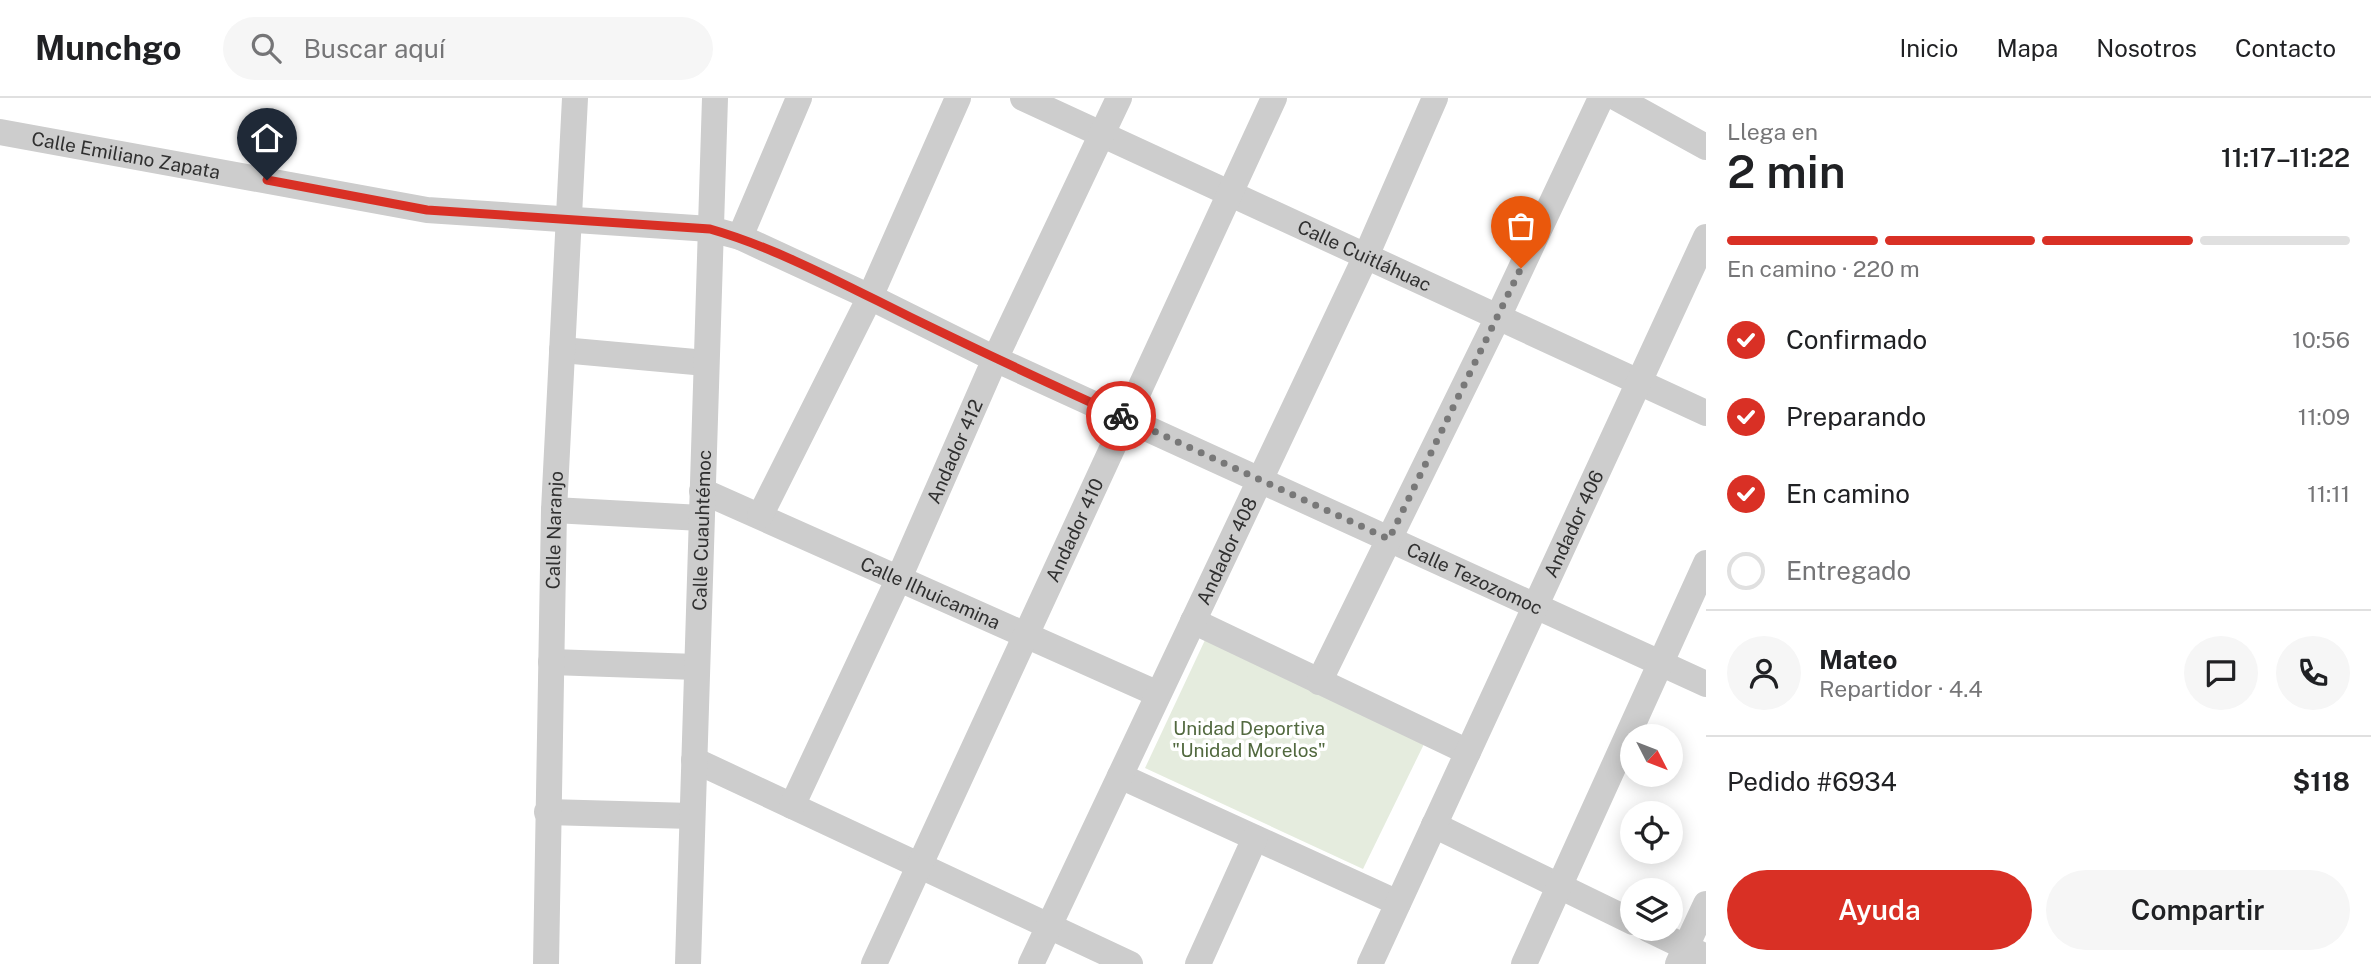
<!DOCTYPE html>
<html lang="es">
<head>
<meta charset="utf-8">
<style>
  body { margin:0; font-family:"Public Sans",sans-serif; background:#f6f6f6; color:#202124; height:100vh; display:flex; flex-direction:column; font-size:26px; white-space:nowrap }
  * { box-sizing:border-box; margin:0 }
  p { font-size:23px; color:#757577 }
  .icon { flex:none; width:38px; height:38px; fill:none; stroke:currentColor; stroke-width:2; stroke-linecap:round; stroke-linejoin:round }
  .map { position:relative; flex:1; overflow:hidden }
  .panel { display:flex; flex-direction:column; background:#fff; width:665px }
  .panel>* { flex:none }
  .needle { width:46px; rotate:132deg }
  .fabs { position:absolute; left:1620px; top:626px; display:grid; gap:14px }
  .fabs a { display:grid; place-items:center; width:63px; height:63px; border-radius:50%; background:#fff; box-shadow:0 4px 18px #0003; font-size:35px }
  .pin { position:absolute; display:grid; place-items:center; width:60px; height:60px; color:#fff; margin:-72px -30px; border-radius:50% 50% 50% 0; rotate:-45deg; box-shadow:0 0 7px #0007 }
  .pin .icon { rotate:45deg }
  .courier { position:absolute; display:grid; place-items:center; width:70px; height:70px; margin:-35px; border:5px solid #d93025; border-radius:50%; background:#fff; color:#222; box-shadow:0 2px 9px #0007 }
  .head em { font-style:normal; font-weight:600 }
  .head div { display:flex; flex-direction:column-reverse }
  .head { display:flex; align-items:center; justify-content:space-between; height:119px; padding:0 21px }
  h1 { font-size:46px; font-weight:600; line-height:52px }
  .bar { display:grid; grid-template-columns:repeat(4,1fr); gap:10px 7px; align-content:center; height:84px; padding:0 21px }
  .bar i { height:9px; border-radius:5px; background:#e0e0e0 }
  .bar .on { background:#d93025 }
  .bar p { grid-column:span 4 }
  .line { display:flex; align-items:center; gap:18px; padding:0 21px; border-top:2px solid #e0e0e0 }
  .line div { flex:1 }
  .round { display:grid; place-items:center; flex:none; width:74px; height:74px; border-radius:37px; background:#f6f6f6 }
  ol { padding:0 21px; list-style:none }
  li { display:flex; align-items:center; gap:21px; height:77px }
  li p { margin-inline-start:auto }
  li .icon { padding:7px; border-radius:50%; background:#d93025; color:#fff; stroke-width:4 }
  li:last-child { color:#757577 }
  li i { width:38px; height:38px; border:4px solid #e0e0e0; border-radius:50% }
  .button { display:flex; gap:14px; margin-top:auto; padding:14px 21px }
  .button a { flex:1; height:80px; border-radius:42px; background:#d93025; color:#fff; font-size:28px; font-weight:600; line-height:80px; text-align:center }
  .button a+a { background:#f6f6f6; color:#202124 }
  header { display:flex; align-items:center; gap:42px; box-sizing:border-box; height:98px; padding:0 35px; background:#fff; border-bottom:2px solid #e0e0e0 }
  header strong { font-size:33px }
  nav { display:flex; gap:38px; margin-inline-start:auto; font-size:24px }
  .search { width:490px; height:63px; background:#f6f6f6; display:flex; align-items:center; gap:18px; box-sizing:border-box; padding:0 24px; border-radius:38px; color:#757577; font-size:26px }
  main { display:flex; flex:1; min-height:0 }
  .map>svg:first-child { display:block }
  .green { fill:#e5ecde }
  .lines { fill:none; stroke-linecap:round; stroke-linejoin:round }
  .street { stroke:#cdcdcd; stroke-width:26 }
  .done { stroke:#787878; stroke-width:7; stroke-dasharray:0 12.6 }
  .route { stroke:#d93025; stroke-width:9 }
  .labels { text-anchor:middle; dominant-baseline:central; stroke-width:7; stroke-linejoin:round; paint-order:stroke }
  .street-label { font-size:19px; fill:#303030; stroke:#fff }
  .park-label { font-size:19px; fill:#52693f; stroke:#fff }
</style>
</head>
<body>
<header>
<strong>Munchgo</strong>
<div class="search"><svg class="icon" aria-label="search" viewBox="0 0 24 24"><circle cx="10" cy="10" r="6"/><path d="M15 15l6 6"/></svg>Buscar aquí</div>
<nav><a>Inicio</a><a>Mapa</a><a>Nosotros</a><a>Contacto</a></nav>
</header>
<main>
<div class="map">
<svg width="1706" height="866" viewBox="0 0 1706 866">
  <rect width="100%" height="100%" fill="#fff"/>
  <path class="green" d="M1205,542L1424,646L1363,771L1145,670Z"/>
  <g class="lines">
    <g class="street">
      <path id="s1" d="M1023,0L1706,315"/>
      <path d="M1617,0L1706,49"/>
      <path id="s2" d="M0,34L427,112L710,131L740,139L870,199L995,261L1706,586"/>
      <path d="M740,139L799,0"/>
      <path d="M562,252L706,265"/>
      <path id="s3" d="M702,393L1158,596"/>
      <path d="M554,412L701,420"/>
      <path d="M760,418L870,199L958,0"/>
      <path d="M1193,523L1468,654"/>
      <path d="M551,564L697,569"/>
      <path d="M1319,584L1498,219L1601,0"/>
      <path d="M694,662L1130,866"/>
      <path d="M1120,678L1398,805"/>
      <path id="s4" d="M792,708L899,480L995,261L1119,0"/>
      <path d="M547,714L692,718"/>
      <path d="M1434,727L1633,824"/>
      <path d="M1648,831L1706,859"/>
      <path id="s5" d="M546,866L554,412L575,0"/>
      <path id="s6" d="M688,866L715,0"/>
      <path id="s7" d="M874,866L1274,0"/>
      <path id="s8" d="M1031,866L1366,158L1435,0"/>
      <path d="M1198,866L1255,740"/>
      <path id="s9" d="M1370,866L1706,139"/>
      <path d="M1524,866L1706,465"/>
      <path d="M1678,866L1706,806"/>
    </g>
  </g>
  <g class="lines">
    <path class="done" d="M1121,318L1389,441L1521,170"/>
    <path class="route" d="M267,82L427,112L710,131C777,150 847,188 910,219C980,253 1050,286 1121,318"/>
  </g>
  <g class="labels">
    <g class="street-label">
      <text stroke="none"><textPath href="#s2" startOffset="128">Calle Emiliano Zapata</textPath></text>
      <text stroke="none"><textPath href="#s1" startOffset="376">Calle Cuitláhuac</textPath></text>
      <text stroke="none"><textPath href="#s4" startOffset="390">Andador 412</textPath></text>
      <text stroke="none"><textPath href="#s9" startOffset="485">Andador 406</textPath></text>
      <text stroke="none"><textPath href="#s5" startOffset="434">Calle Naranjo</textPath></text>
      <text stroke="none"><textPath href="#s6" startOffset="434">Calle Cuauhtémoc</textPath></text>
      <text stroke="none"><textPath href="#s7" startOffset="478">Andador 410</textPath></text>
      <text stroke="none"><textPath href="#s8" startOffset="457">Andador 408</textPath></text>
      <text stroke="none"><textPath href="#s2" startOffset="1559">Calle Tezozomoc</textPath></text>
      <text stroke="none"><textPath href="#s3" startOffset="250">Calle Ilhuicamina</textPath></text>
    </g>
    <g class="park-label">
      <text x="1249" y="630">Unidad Deportiva<tspan x="1249" dy="22">"Unidad Morelos"</tspan></text>
    </g>
  </g>
</svg>
<div class="fabs">
<a><svg class="needle" viewBox="-14 -14 28 28"><path d="M0-13l5 13h-10z" fill="#e53935"/><path d="M0 13l5-13h-10z" fill="#757577"/></svg></a>
<a><svg class="icon" aria-label="locate" viewBox="0 0 24 24"><circle cx="12" cy="12" r="6"/><path d="M12 2v4M12 18v4M2 12h4M18 12h4"/></svg></a>
<a><svg class="icon" aria-label="layers" viewBox="0 0 24 24"><path d="M12 4l9 5-9 5-9-5zM3 14l9 5 9-5"/></svg></a>
</div>
<div class="pin" style="left:1521px;top:170px;background:#ea580c"><svg class="icon" aria-label="bag" viewBox="0 0 24 24"><path d="M5 8h14l-1 12H6zM9 8a3 3 0 0 1 6 0"/></svg></div>
<div class="pin" style="left:267px;top:82px;background:#1f2937"><svg class="icon" aria-label="home" viewBox="0 0 24 24"><path d="M3 11l9-7 9 7M6 9v11h12V9"/></svg></div>
<div class="courier" style="left:1121px;top:318px"><svg class="icon" aria-label="bike" viewBox="0 0 24 24"><circle cx="6" cy="16" r="4"/><circle cx="18" cy="16" r="4"/><path d="M6 16l4-8h5l3 8M10 8l3 8H6M13 5h3"/></svg></div>
</div>
<section class="panel">
<div class="head"><div><h1>2 min</h1><p>Llega en</p></div><em>11:17–11:22</em></div>
<div class="bar"><i class="on"></i><i class="on"></i><i class="on"></i><i></i><p>En camino · 220 m</p></div>
<ol>
<li><svg class="icon" aria-label="check" viewBox="0 0 24 24"><path d="M5 12l5 5 9-10"/></svg>Confirmado<p>10:56</p></li>
<li><svg class="icon" aria-label="check" viewBox="0 0 24 24"><path d="M5 12l5 5 9-10"/></svg>Preparando<p>11:09</p></li>
<li><svg class="icon" aria-label="check" viewBox="0 0 24 24"><path d="M5 12l5 5 9-10"/></svg>En camino<p>11:11</p></li>
<li><i></i>Entregado</li>
</ol>
<div class="line" style="height:126px"><a class="round"><svg class="icon" aria-label="person" viewBox="0 0 24 24"><circle cx="12" cy="8" r="4"/><path d="M4 21q1-7 8-7t8 7"/></svg></a><div><b>Mateo</b><p>Repartidor · 4.4</p></div><a class="round"><svg class="icon" aria-label="chat" viewBox="0 0 24 24"><path d="M4 5h16v11H9l-5 4z"/></svg></a><a class="round"><svg class="icon" aria-label="phone" viewBox="0 0 24 24"><path d="M5 4h4l2 5-3 2q2 4 5 5l2-3 5 2v4C11 20 4 13 5 4z"/></svg></a></div>
<div class="line" style="height:91px"><div>Pedido #6934</div><b>$118</b></div>
<div class="button"><a>Ayuda</a><a>Compartir</a></div>
</section>
</main>
</body>
</html>
